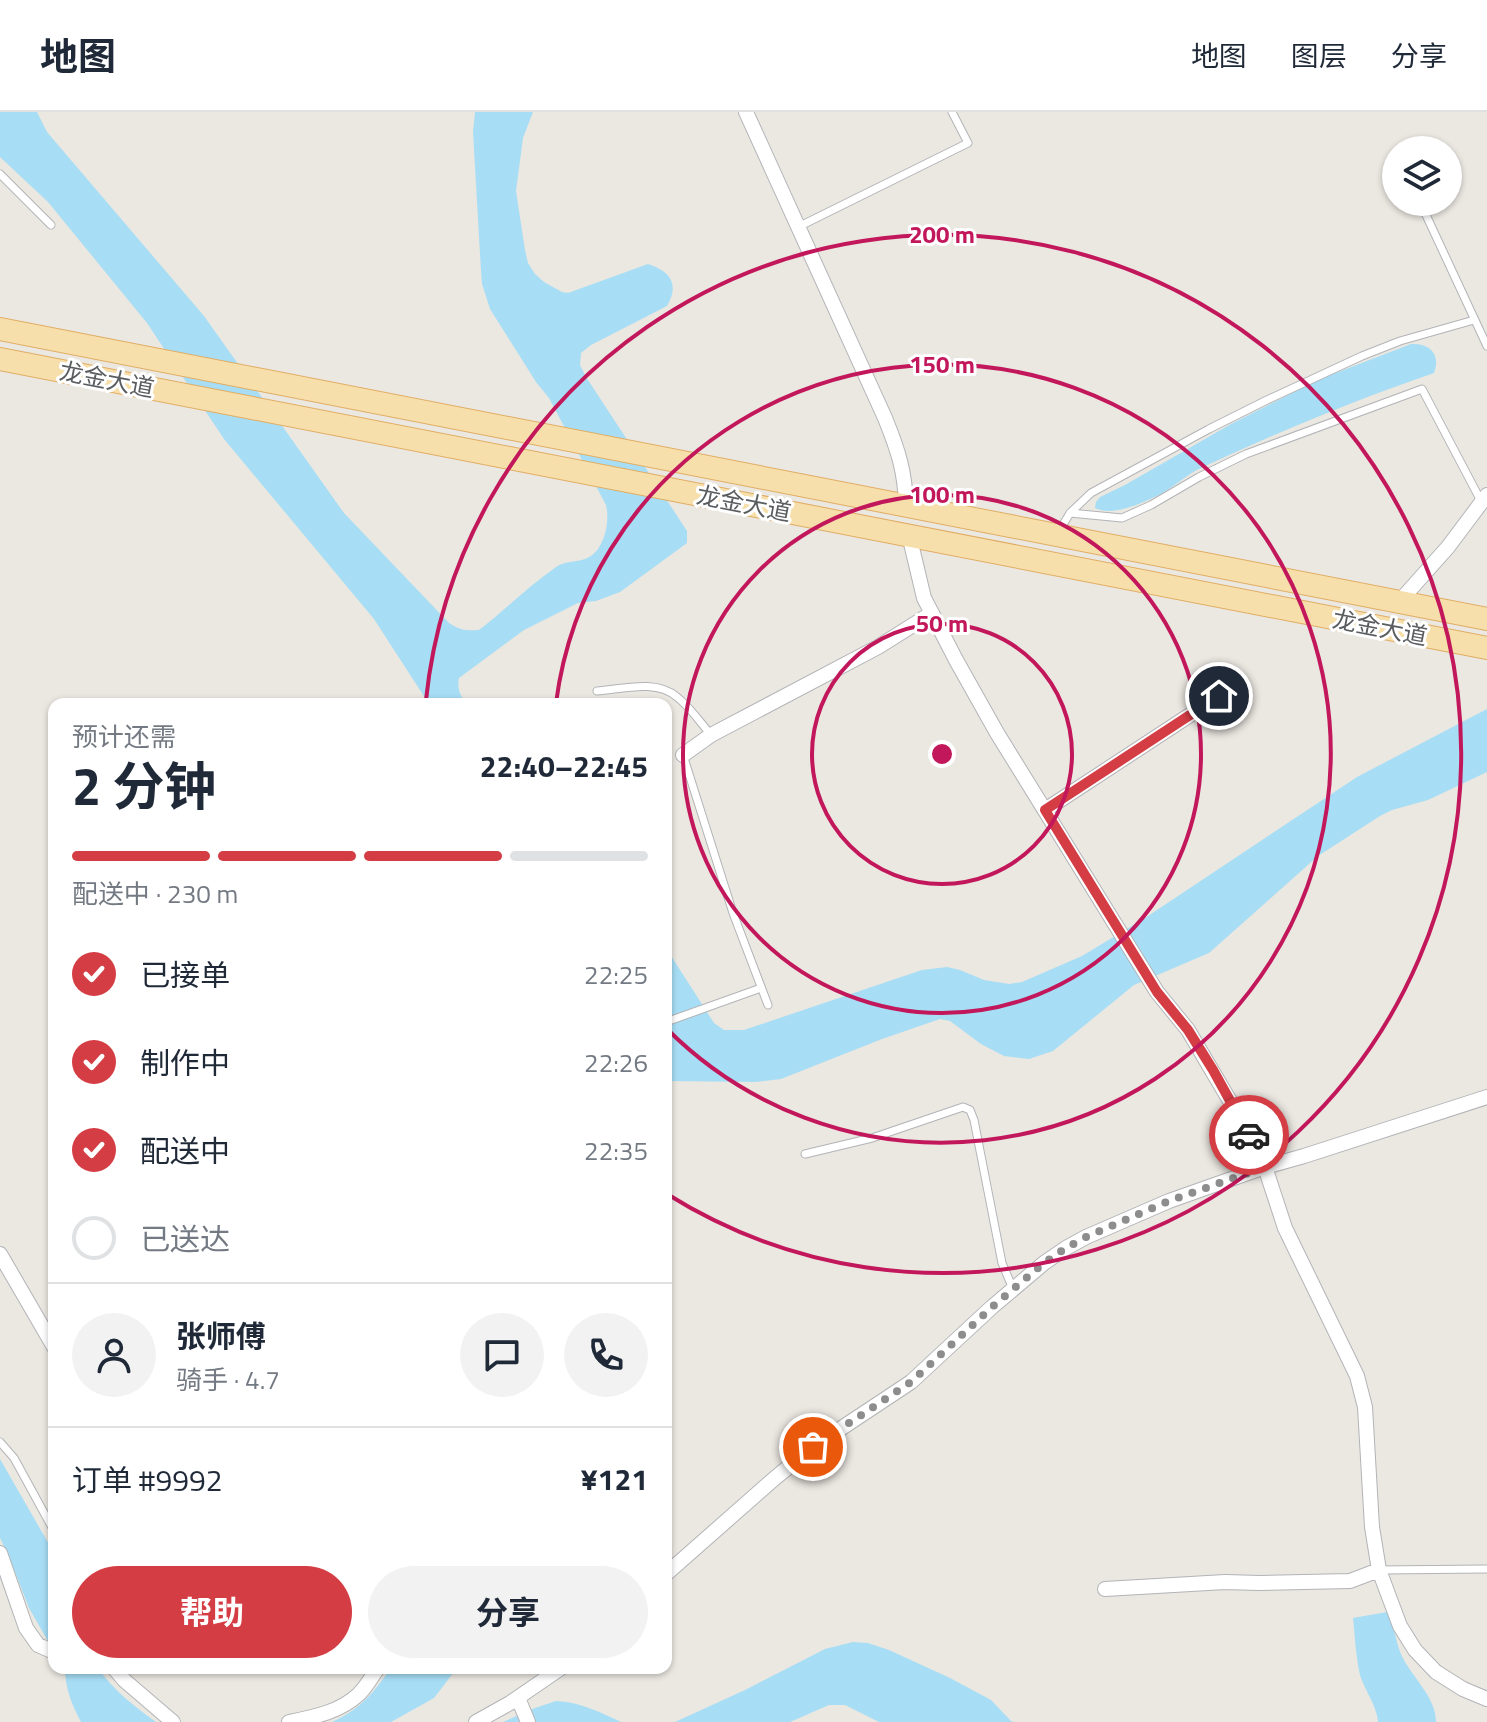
<!DOCTYPE html>
<html lang="zh">
<head>
<meta charset="utf-8">
<style>
  body { margin:0; font-family:"Titillium Web","Noto Sans SC",sans-serif; background:#f2f2f3; color:#1f2937; height:100vh; display:flex; flex-direction:column; font-size:30px; white-space:nowrap }
  * { box-sizing:border-box; margin:0 }
  p { font-size:26px; color:#747a83 }
  .icon { flex:none; width:44px; height:44px; fill:none; stroke:currentColor; stroke-width:2; stroke-linecap:round; stroke-linejoin:round }
  .map { position:relative; flex:1; overflow:hidden }
  .sheet { position:absolute; left:48px; top:586px; width:624px; height:976px; display:flex; flex-direction:column; background:#fff; border-radius:16px; box-shadow:0 2px 6px #0004 }
  .sheet>* { flex:none }
  .controls { position:absolute; left:1382px; top:24px; display:grid; gap:16px }
  .controls a { display:grid; place-items:center; width:80px; height:80px; border-radius:50%; background:#fff; box-shadow:0 2px 6px #0004; font-size:40px }
  .pin { position:absolute; display:grid; place-items:center; width:68px; height:68px; color:#fff; margin:-34px; border:4px solid #fff; border-radius:50%; box-shadow:0 2px 8px #0007 }
  .courier { position:absolute; display:grid; place-items:center; width:80px; height:80px; margin:-40px; border:6px solid #d53d45; border-radius:50%; background:#fff; color:#222; box-shadow:0 2px 10px #0007 }
  .overview em { font-style:normal; font-weight:700 }
  .overview div { display:flex; flex-direction:column-reverse }
  .overview { display:flex; align-items:center; justify-content:space-between; height:136px; padding:0 24px }
  h1 { font-size:52px; font-weight:700; line-height:60px }
  .bar { display:grid; grid-template-columns:repeat(4,1fr); gap:12px 8px; align-content:center; height:96px; padding:0 24px }
  .bar i { height:10px; border-radius:6px; background:#e0e1e3 }
  .bar .current { background:#d53d45 }
  .bar p { grid-column:span 4 }
  .line { display:flex; align-items:center; gap:20px; padding:0 24px; border-top:2px solid #e0e1e3 }
  .line div { flex:1 }
  .round { display:grid; place-items:center; flex:none; width:84px; height:84px; border-radius:42px; background:#f2f2f3 }
  ol { padding:0 24px; list-style:none }
  li { display:flex; align-items:center; gap:24px; height:88px }
  li p { margin-inline-start:auto }
  li .icon { padding:8px; border-radius:50%; background:#d53d45; color:#fff; stroke-width:4 }
  li:last-child { color:#747a83 }
  li i { width:44px; height:44px; border:4px solid #e0e1e3; border-radius:50% }
  .cta { display:flex; gap:16px; margin-top:auto; padding:16px 24px }
  .cta a { flex:1; height:92px; border-radius:48px; background:#d53d45; color:#fff; font-size:32px; font-weight:700; line-height:92px; text-align:center }
  .cta a+a { background:#f2f2f3; color:#1f2937 }
  header { display:flex; align-items:center; gap:48px; box-sizing:border-box; height:112px; padding:0 40px; background:#fff; border-bottom:2px solid #e0e1e3 }
  header strong { font-size:38px }
  nav { display:flex; gap:44px; margin-inline-start:auto; font-size:28px }
  .map>svg:first-child { display:block }
  .water { fill:#a7def5 }
  .lines { fill:none; stroke-linecap:round; stroke-linejoin:round }
  .lane-casing { stroke:#b2b4b7; stroke-width:9 }
  .street-casing { stroke:#b2b4b7; stroke-width:16 }
  .primary-casing { stroke:#e1ad64; stroke-width:24 }
  .lane { stroke:#fff; stroke-width:7 }
  .street { stroke:#fff; stroke-width:14 }
  .primary { stroke:#f6dfab; stroke-width:22 }
  .done { stroke:#8d8d8d; stroke-width:8; stroke-dasharray:0 14.4 }
  .route { stroke:#d53d45; stroke-width:10 }
  .ring { fill:none; stroke:#c2185b; stroke-width:4 }
  .labels { text-anchor:middle; dominant-baseline:central; stroke-width:6; stroke-linejoin:round; paint-order:stroke }
  .street-label { font-size:24px; fill:#5a5d60; stroke:#fff }
  .centre { fill:#c2185b; stroke:#fff; stroke-width:4 }
  .ring-label { font-size:24px; text-anchor:middle; font-weight:bold; fill:#c2185b; stroke:#fff; stroke-width:6; stroke-linejoin:round; paint-order:stroke }
</style>
</head>
<body>
<header>
<strong>地图</strong>
<nav><a>地图</a><a>图层</a><a>分享</a></nav>
</header>
<div class="map">
<svg width="1487" height="1610" viewBox="0 0 1487 1610">
  <rect width="100%" height="100%" fill="#ebe7e1"/>
  <path class="water" d="M0,0H37L47,20L204,204L344,401L449,511C460,518 466,519 479,518C505,498 529,474 556,455C566,448 581,451 591,444C605,434 610,409 606,393L549,286L536,270L490,197L482,172L481,159L473,20L475,0H533L523,26L516,79L525,138L528,151L535,162L544,170L562,180L568,181L648,152C670,159 680,172 667,194L591,233L581,241L580,253L586,265L687,419V431L620,480L596,489L578,491L524,518L459,566C457,577 460,584 467,592H429L374,507L224,327L147,211L48,90L0,45Z
    M1411,232C1430,231 1441,242 1434,261C1355,288 1276,321 1201,356C1186,363 1174,375 1159,383C1142,391 1113,405 1095,396L1096,390L1100,385L1125,373L1231,312L1320,267Z
    M1487,597V660L1428,688L1392,698L1380,704L1318,744L1209,841L1134,873L1053,939L1029,947L1004,944L981,932L950,909L940,907L882,927L781,967L756,970L666,969V836L714,911L724,918H744L922,858L947,855L960,858L984,868L1009,872L1022,870L1082,844L1145,806L1357,665Z
    M0,1347L54,1441V1534L49,1531L29,1496L8,1442L0,1426Z
    M1387,1500C1395,1513 1395,1528 1401,1542C1411,1565 1436,1584 1436,1610H1378C1377,1594 1365,1579 1360,1563C1356,1545 1355,1525 1353,1506Z
    M853,1530L868,1531L889,1538L950,1566L991,1588L1011,1609L1014,1610H879L845,1593H829L790,1610H675L745,1578L825,1537Z
    M65,1556H98C113,1578 135,1595 156,1610H81C72,1593 65,1576 65,1556Z
    M391,1556H457L434,1586L391,1610H332C361,1597 373,1581 391,1556Z
    M556,1589C580,1590 600,1600 621,1610H503L535,1596Z"/>
  <g class="lines">
    <defs>
      <path id="lane" d="M0,62L51,113
        M1420,90L1487,234
        M798,115L968,31L952,0
        M1070,401L1122,406L1151,393L1199,365L1246,342L1422,277L1481,389
        M1058,421L1070,401L1091,381L1209,317L1267,288L1362,244L1400,229L1474,208
        M597,579C623,577 656,567 677,585C690,595 700,610 711,623
        M683,643L733,801L768,893
        M666,910L761,876
        M805,1042L872,1026L963,995L970,998L974,1008L1002,1151L1013,1177
        M0,1330L14,1346L54,1419
        M1379,1458L1487,1457"/>
      <path id="street" d="M746,0L885,306C898,338 905,359 906,393
        M909,423L924,486L956,548L997,621L1157,880L1188,918L1240,1006L1265,1055L1285,1116L1357,1264L1365,1295L1372,1415L1379,1458L1400,1514L1415,1538L1436,1560L1463,1577L1487,1587
        M1399,490L1448,435L1487,383
        M683,643L711,623L878,535L932,501
        M1045,698L1219,584
        M0,1142L54,1235
        M0,1441L26,1516L38,1533L54,1540
        M666,1462L775,1366L813,1335L911,1270L992,1195L1044,1151L1066,1136L1086,1125L1169,1089L1265,1055L1304,1044L1487,985
        M1105,1477L1225,1470L1259,1471L1350,1469L1379,1458
        M114,1556L124,1568L173,1610
        M518,1586L528,1610
        M289,1610C314,1605 340,1600 359,1582C367,1574 372,1564 378,1556
        M476,1610L510,1591L561,1556"/>
      <path id="primary" d="M0,217L1487,507
        M0,247L1487,536"/>
    </defs>
    <use href="#lane" class="lane-casing"/>
    <use href="#street" class="street-casing"/>
    <use href="#primary" class="primary-casing"/>
    <use href="#lane" class="lane"/>
    <use href="#street" class="street"/>
    <use href="#primary" class="primary"/>
  </g>
  <g class="lines">
    <path class="done" d="M813,1335L911,1270L992,1195L1044,1151L1066,1136L1086,1125L1169,1089L1265,1055L1249,1023"/>
    <path class="route" d="M1219,584L1045,698L1157,880L1188,918L1213,958L1249,1023"/>
  </g>
  <g class="ring">
    <circle cx="942" cy="642" r="130"/>
    <circle cx="942" cy="642" r="259"/>
    <path d="M556 591A389 389 0 1 1 667 917"/>
    <path d="M426 588A519 519 0 1 1 667 1082"/>
  </g>
  <g class="labels">
    <g class="street-label">
      <text transform="translate(107 267) rotate(11)">龙金大道</text>
      <text transform="translate(744 391) rotate(11)">龙金大道</text>
      <text transform="translate(1380 515) rotate(11)">龙金大道</text>
    </g>
  </g>
  <circle cx="942" cy="642" r="12" class="centre"/>
  <g class="ring-label">
    <text x="942" y="131">200 m</text>
    <text x="942" y="261">150 m</text>
    <text x="942" y="391">100 m</text>
    <text x="942" y="520">50 m</text>
  </g>
</svg>
<div class="controls">
<a><svg class="icon" aria-label="layers" viewBox="0 0 24 24"><path d="M12 4l9 5-9 5-9-5zM3 14l9 5 9-5"/></svg></a>
</div>
<div class="pin" style="left:813px;top:1335px;background:#ea580c"><svg class="icon" aria-label="bag" viewBox="0 0 24 24"><path d="M5 8h14l-1 12H6zM9 8a3 3 0 0 1 6 0"/></svg></div>
<div class="pin" style="left:1219px;top:584px;background:#1f2937"><svg class="icon" aria-label="home" viewBox="0 0 24 24"><path d="M3 11l9-7 9 7M6 9v11h12V9"/></svg></div>
<div class="courier" style="left:1249px;top:1023px"><svg class="icon" aria-label="car" viewBox="0 0 24 24"><path d="M5 17H2v-5l4-1 3-4h7l3 4 3 1v5h-3M9 17h6M6 11h13"/><circle cx="7" cy="17" r="2"/><circle cx="17" cy="17" r="2"/></svg></div>
<section class="sheet">
<div class="overview"><div><h1>2 分钟</h1><p>预计还需</p></div><em>22:40–22:45</em></div>
<div class="bar"><i class="current"></i><i class="current"></i><i class="current"></i><i></i><p>配送中 · 230 m</p></div>
<ol>
<li><svg class="icon" aria-label="check" viewBox="0 0 24 24"><path d="M5 12l5 5 9-10"/></svg>已接单<p>22:25</p></li>
<li><svg class="icon" aria-label="check" viewBox="0 0 24 24"><path d="M5 12l5 5 9-10"/></svg>制作中<p>22:26</p></li>
<li><svg class="icon" aria-label="check" viewBox="0 0 24 24"><path d="M5 12l5 5 9-10"/></svg>配送中<p>22:35</p></li>
<li><i></i>已送达</li>
</ol>
<div class="line" style="height:144px"><a class="round"><svg class="icon" aria-label="person" viewBox="0 0 24 24"><circle cx="12" cy="8" r="4"/><path d="M4 21q1-7 8-7t8 7"/></svg></a><div><b>张师傅</b><p>骑手 · 4.7</p></div><a class="round"><svg class="icon" aria-label="chat" viewBox="0 0 24 24"><path d="M4 5h16v11H9l-5 4z"/></svg></a><a class="round"><svg class="icon" aria-label="phone" viewBox="0 0 24 24"><path d="M5 4h4l2 5-3 2q2 4 5 5l2-3 5 2v4C11 20 4 13 5 4z"/></svg></a></div>
<div class="line" style="height:104px"><div>订单 #9992</div><b>¥121</b></div>
<div class="cta"><a>帮助</a><a>分享</a></div>
</section>
</div>
</body>
</html>
